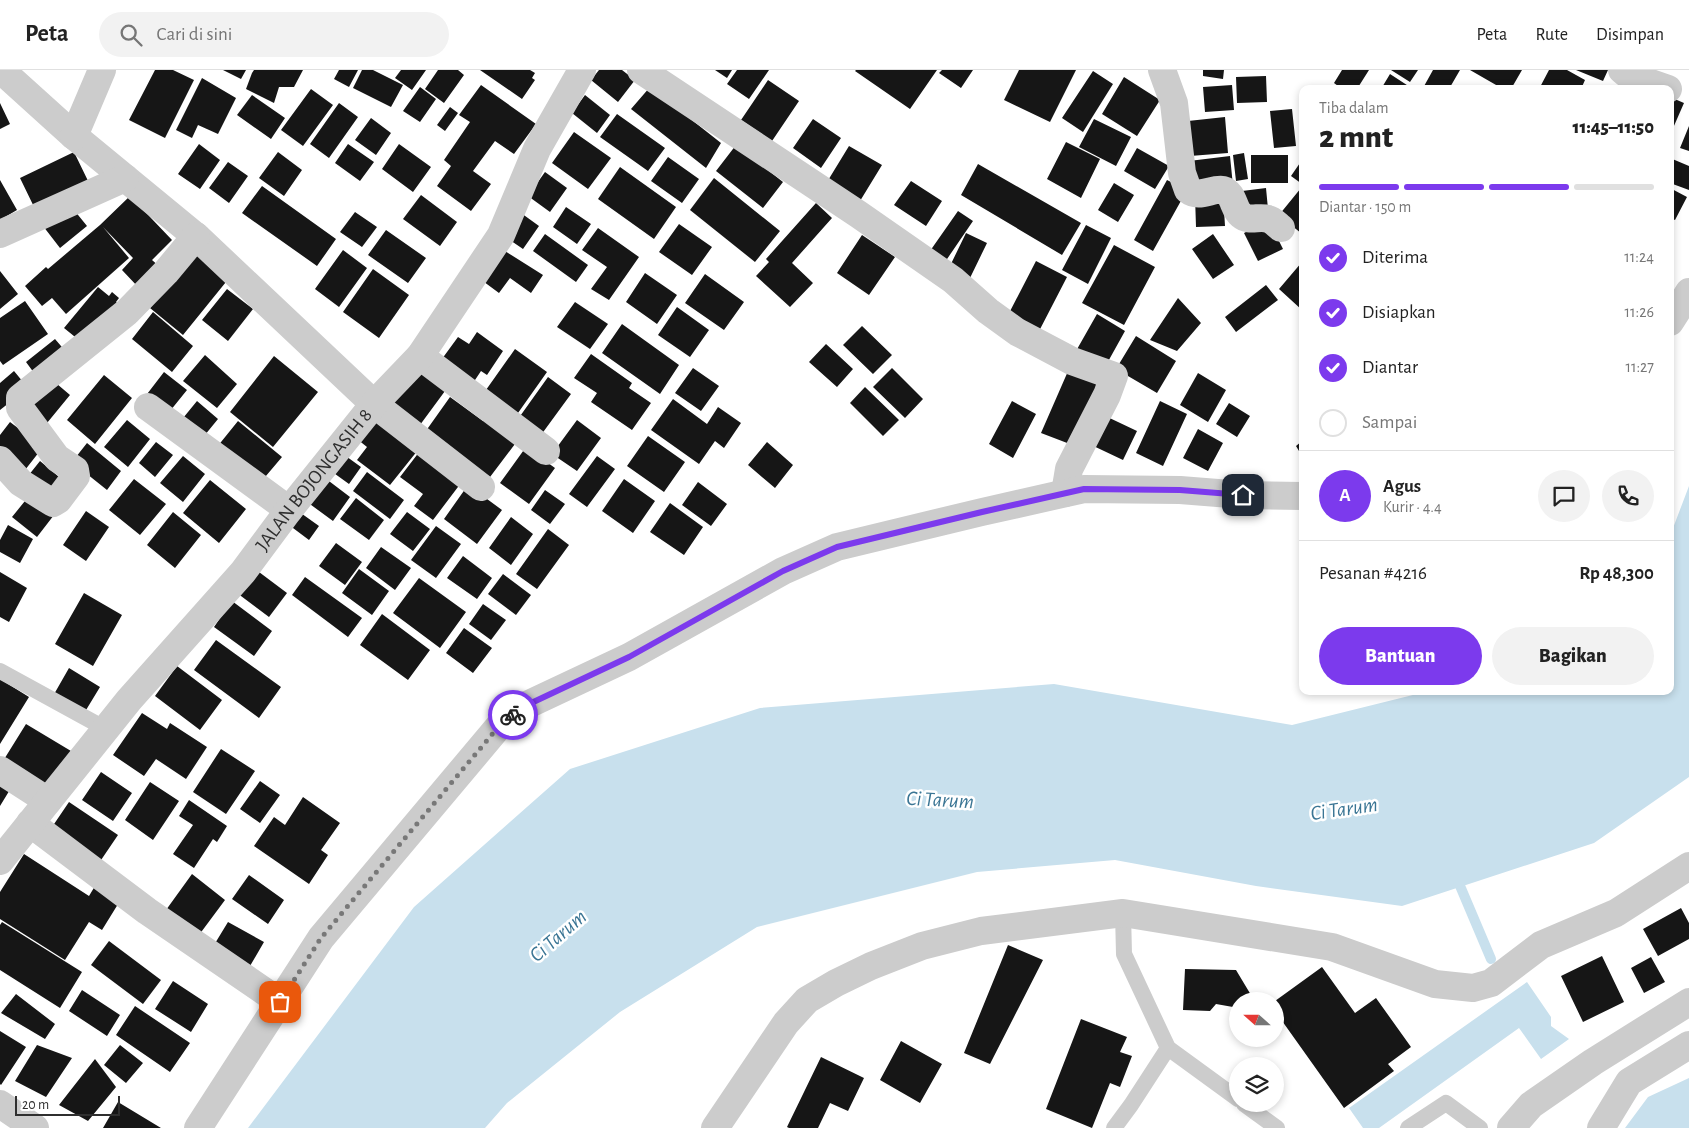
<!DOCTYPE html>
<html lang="id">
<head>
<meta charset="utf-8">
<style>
  body { margin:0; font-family:"Alegreya Sans",sans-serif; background:#f2f2f2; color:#222; height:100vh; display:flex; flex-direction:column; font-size:19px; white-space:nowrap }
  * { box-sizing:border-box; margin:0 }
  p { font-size:16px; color:#767676 }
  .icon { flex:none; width:28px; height:28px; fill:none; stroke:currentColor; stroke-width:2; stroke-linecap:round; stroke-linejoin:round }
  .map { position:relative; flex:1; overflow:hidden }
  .details { position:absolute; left:1299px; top:15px; width:375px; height:610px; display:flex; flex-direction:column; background:#fff; border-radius:10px; box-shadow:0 2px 8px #0003 }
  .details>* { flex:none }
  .needle { width:32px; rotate:291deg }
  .tools { position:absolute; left:1229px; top:922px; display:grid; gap:10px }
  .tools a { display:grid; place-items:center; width:55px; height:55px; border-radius:50%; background:#fff; box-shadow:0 2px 8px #0003; font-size:25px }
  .scale { position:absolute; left:15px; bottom:12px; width:105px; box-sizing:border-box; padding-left:5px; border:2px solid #2f2f2f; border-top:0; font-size:14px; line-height:18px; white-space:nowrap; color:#2f2f2f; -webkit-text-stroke:4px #fff; paint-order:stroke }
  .pin { position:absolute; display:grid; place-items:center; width:42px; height:42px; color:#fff; margin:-21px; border-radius:10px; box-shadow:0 2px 8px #0006 }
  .courier { position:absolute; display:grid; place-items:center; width:50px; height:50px; margin:-25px; border:4px solid #7c3aed; border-radius:50%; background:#fff; color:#222; box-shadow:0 1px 6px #0007 }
  .headline em { font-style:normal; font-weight:800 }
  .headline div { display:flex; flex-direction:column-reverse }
  .headline { display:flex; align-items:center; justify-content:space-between; height:85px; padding:0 20px }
  h1 { font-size:32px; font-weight:800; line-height:38px }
  .bar { display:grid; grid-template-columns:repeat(4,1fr); gap:8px 5px; align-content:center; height:60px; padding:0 20px }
  .bar i { height:6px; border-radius:4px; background:#e0e0e0 }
  .bar .current { background:#7c3aed }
  .bar p { grid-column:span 4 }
  .line { display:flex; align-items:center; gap:12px; padding:0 20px; border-top:1px solid #e0e0e0 }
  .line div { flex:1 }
  .round { display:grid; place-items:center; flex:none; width:52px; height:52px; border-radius:26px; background:#f2f2f2 }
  ol { padding:0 20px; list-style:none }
  li { display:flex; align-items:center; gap:15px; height:55px }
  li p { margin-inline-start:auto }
  li .icon { padding:5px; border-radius:50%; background:#7c3aed; color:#fff; stroke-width:4 }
  li:last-child { color:#767676 }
  li i { width:28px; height:28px; border:2px solid #e0e0e0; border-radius:50% }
  .action { display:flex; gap:10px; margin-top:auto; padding:10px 20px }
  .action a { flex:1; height:58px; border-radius:30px; background:#7c3aed; color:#fff; font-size:20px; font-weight:800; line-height:58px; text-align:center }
  .action a+a { background:#f2f2f2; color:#222 }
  header { display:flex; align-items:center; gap:30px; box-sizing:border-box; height:70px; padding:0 25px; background:#fff; border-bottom:1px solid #e0e0e0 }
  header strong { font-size:24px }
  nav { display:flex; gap:28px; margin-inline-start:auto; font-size:18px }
  .search { width:350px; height:45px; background:#f2f2f2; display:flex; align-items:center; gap:12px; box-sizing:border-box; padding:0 18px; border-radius:28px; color:#767676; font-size:19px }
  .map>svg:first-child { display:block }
  .water { fill:#c8e0ed }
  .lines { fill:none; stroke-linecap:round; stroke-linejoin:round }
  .stream { stroke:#c8e0ed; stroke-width:10 }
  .building { fill:#161616 }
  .service { stroke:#ccc; stroke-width:16 }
  .minor { stroke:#ccc; stroke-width:28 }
  .tertiary { stroke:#ccc; stroke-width:28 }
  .done { stroke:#787878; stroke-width:5; stroke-dasharray:0 9 }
  .route { stroke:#7c3aed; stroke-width:6 }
  .labels { text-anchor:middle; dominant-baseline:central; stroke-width:5; stroke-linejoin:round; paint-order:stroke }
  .street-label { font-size:20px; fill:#2f2f2f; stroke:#fff }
  .water-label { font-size:21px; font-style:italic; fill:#3a7594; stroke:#fff }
</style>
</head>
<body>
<header>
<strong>Peta</strong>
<div class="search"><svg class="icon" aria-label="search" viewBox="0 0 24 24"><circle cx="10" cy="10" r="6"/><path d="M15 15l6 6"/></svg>Cari di sini</div>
<nav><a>Peta</a><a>Rute</a><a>Disimpan</a></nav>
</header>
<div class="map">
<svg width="1689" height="1058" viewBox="0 0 1689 1058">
  <rect width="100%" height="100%" fill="#fff"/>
  <path class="water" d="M1689,416V707L1594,773L1402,836L1256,816L1115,790L977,802L757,857L620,942L507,1033L485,1058H248L414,837L570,699L760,638L1054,614L1292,655L1429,621H1670V466Z
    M1527,912L1551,947V956L1569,969L1541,989L1519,958L1379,1058H1363L1349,1038Z
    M1689,1008V1058H1625L1648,1027Z"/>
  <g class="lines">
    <path class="stream" d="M1455,804L1491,889"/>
  </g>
  <path class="building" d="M155,0H173L194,10L165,68L129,50Z
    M223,0H246L241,9Z
    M254,0H303L294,17H279L274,33L246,19L252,3Z
    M339,0H358L349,17L334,9Z
    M362,0H373L403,15L391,37L353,18Z
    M401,0H426L412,20L395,8Z
    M438,0H458L464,5L444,33L425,19Z
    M480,0H530L535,3L532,8L535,10L522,29Z
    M599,0H622L635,10L618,32L591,10Z
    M715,0H732L727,8Z
    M737,0H769L749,29L727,14Z
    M856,0H937L910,39L855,1Z
    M942,0H973L961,18L939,3Z
    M1019,0H1076L1050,52L1004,30Z
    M1203,0H1224L1223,9L1203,6Z
    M1342,0H1369L1357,19H1342L1334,13Z
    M1391,0H1418L1410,12Z
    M1433,0H1460L1449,19H1424L1423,18Z
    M1470,0H1522L1511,19H1503Z
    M1549,0H1567L1585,10L1581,19H1539Z
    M1576,0H1608L1603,11Z
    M1093,1L1113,14L1083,62L1062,48Z
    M1390,4L1413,19H1381Z
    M1266,6L1267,32L1237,33L1236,7Z
    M1124,7L1160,30L1137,66L1102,44Z
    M202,8L236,28L218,64L198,55L192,68L176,60Z
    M768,10L799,31L772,71L741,50Z
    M481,15L536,54L514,84L495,71L473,101L491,114L471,141L437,116L451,96L444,90L470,52L459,45Z
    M1232,15L1234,40L1205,42L1203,17Z
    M420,17L436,29L420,52L403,41Z
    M650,17L721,73L706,98L631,39Z
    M311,19L333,35L303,76L281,60Z
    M252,25L285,48L271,69L237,45Z
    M585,25L610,45L597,63L572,43Z
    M1670,27L1684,33L1670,65Z
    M0,33L10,54L0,59Z
    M339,33L358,47L329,88L310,74Z
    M450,37L458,43L445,61L437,55Z
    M1292,39L1296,76L1274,78L1270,41Z
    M617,44L665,78L648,101L600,67Z
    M1225,47L1228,83L1190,86L1188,51Z
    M371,48L391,63L376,85L355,70Z
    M813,49L841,68L821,98L793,78Z
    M1094,49L1131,67L1116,96L1079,77Z
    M1689,56V81L1680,78Z
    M574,62L611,88L588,119L552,93Z
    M1066,72L1100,89L1081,128L1047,109Z
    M199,74L220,90L200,119L178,104Z
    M348,74L374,92L360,111L335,93Z
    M399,74L431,97L413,122L382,99Z
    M736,75L783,112L763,138L716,101Z
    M849,76L882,95L860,131L827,112Z
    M1137,78L1169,96L1155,119L1124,101Z
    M74,82L90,115L36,141L20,108Z
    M278,82L302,100L284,126L259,108Z
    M1244,83L1248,109L1236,111L1233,85Z
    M1251,85H1288V113H1251Z
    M1230,86L1233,116L1193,121L1189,91Z
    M668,87L699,109L682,133L651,111Z
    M1670,88L1689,96V120L1670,113Z
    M1302,90V114L1291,106Z
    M228,92L248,106L229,133L209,118Z
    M978,94L1081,153L1062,185L961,125Z
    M620,97L676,137L654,169L598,129Z
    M545,102L567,118L550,142L528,126Z
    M714,108L780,161L755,192L690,140Z
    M0,110L17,140L0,150Z
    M1167,110L1187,120L1153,181L1134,170Z
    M911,111L942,131L926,156L894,135Z
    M1114,113L1134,125L1118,152L1098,140Z
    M262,116L336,169L317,196L242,143Z
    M1266,118L1268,139L1244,142L1242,121Z
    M1301,118L1302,119V164L1279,145Z
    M1670,118L1687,127L1675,150L1670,148Z
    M1223,124L1225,156L1196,157L1195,126Z
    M421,125L457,152L440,176L403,149Z
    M130,126L172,170L152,190L160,197L139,218L122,200L133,188L103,157L129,188L66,244L52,228L42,236L25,216L46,197L48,199L100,155Z
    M816,133L832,148L792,193L813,213L790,237L756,206L769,192L766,189Z
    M70,135L87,156L60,178L43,156Z
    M566,137L591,154L577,174L553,157Z
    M958,141L973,151L945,192L930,181Z
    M355,142L377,157L362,177L340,162Z
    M521,143L539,156L523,179L504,166Z
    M1269,151L1283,179L1258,191L1244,163Z
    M679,154L712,177L692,205L659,182Z
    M1086,155L1111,168L1088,214L1062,200Z
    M598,158L639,187L609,230L591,219L607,197L582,180Z
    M386,160L426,188L408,213L368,185Z
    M966,163L987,173L970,208L949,198Z
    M545,164L588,195L576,212L533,181Z
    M1213,164L1234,195L1213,209L1192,179Z
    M862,165L895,187L869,225L837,203Z
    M1114,175L1155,197L1124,255L1082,233Z
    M497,176L543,205L531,223L510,208L499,223L476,206Z
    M196,180L230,207L183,265L150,238Z
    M343,180L367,198L339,237L315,219Z
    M1036,191L1067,207L1037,265L1006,249Z
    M1302,192V240L1279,219Z
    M373,199L409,225L379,268L343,242Z
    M0,201L18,224L0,239Z
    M645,203L677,225L657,254L626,232Z
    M705,204L744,232L724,260L685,233Z
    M1266,215L1278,230L1236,262L1225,247Z
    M98,217L109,226L112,222L119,228L116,232L118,234L85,275L64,258Z
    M227,219L253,239L228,271L202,250Z
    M1178,228L1201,253L1177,281L1150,270Z
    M25,231L48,264L3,295L0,291V248Z
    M575,232L608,254L590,279L557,257Z
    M677,237L709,260L690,287L658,265Z
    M153,242L193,276L172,302L132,269Z
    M1097,244L1125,261L1105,297L1076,281Z
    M622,254L679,295L660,324L602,283Z
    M862,256L892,285L873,304L843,275Z
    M477,262L503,281L487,305L481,301L471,316L439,293L458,267L469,274Z
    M1136,266L1176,291L1157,323L1116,299Z
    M55,269L67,283L37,307L26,292Z
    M826,274L853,299L837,317L809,292Z
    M515,279L547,302L513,350L481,327Z
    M591,284L632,313L629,318L651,333L632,360L591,332L597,323L574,308Z
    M205,285L237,314L217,338L183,311Z
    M274,286L318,322L273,377L230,342Z
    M1072,292L1106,307L1075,376L1041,363Z
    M693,298L719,316L701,341L675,323Z
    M892,298L923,329L905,348L873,317Z
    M417,300L445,321L417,359L389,338Z
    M14,301L28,318L0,340V313Z
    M164,302L187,320L166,346L144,328Z
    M1198,303L1226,320L1208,352L1180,335Z
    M104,305L132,328L95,374L67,350Z
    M548,307L571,324L541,365L518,349Z
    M50,308L70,325L47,353L27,336Z
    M865,317L899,350L883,366L850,333Z
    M450,327L483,351L486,346L518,370L490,407L423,365Z
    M673,329L707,354L718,337L741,353L724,378L715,371L699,394L651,360Z
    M197,331L218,349L200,371L179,353Z
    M1012,331L1036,344L1013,388L989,374Z
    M1160,331L1187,344L1163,396L1136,383Z
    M1229,333L1250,346L1237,367L1216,354Z
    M378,341L422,375L390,415L357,390L367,377L357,369Z
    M1099,343L1137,361L1123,390L1085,372Z
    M127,350L150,369L128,397L104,377Z
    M577,350L601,368L577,401L552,384Z
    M238,351L282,387L260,413L217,377Z
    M10,352L43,377L25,400L0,380V365Z
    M1198,359L1223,373L1208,401L1183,388Z
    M648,366L685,392L664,422L627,396Z
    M1302,371V386L1296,376Z
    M156,372L173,385L155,407L139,393Z
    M767,372L793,395L775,418L748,395Z
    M87,373L121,401L107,420L72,392Z
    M423,377L464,409L433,450L414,436L423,424L400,407Z
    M526,377L555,398L529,434L500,413Z
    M343,384L361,397L349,414L331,401Z
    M183,386L205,404L183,432L160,413Z
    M597,386L615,399L587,437L569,424Z
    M40,391L65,412L54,426L28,406Z
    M367,402L404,430L390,449L353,421Z
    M321,405L350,427L333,451L303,429Z
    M134,409L166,434L140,465L109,440Z
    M624,409L655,431L633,463L602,441Z
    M210,410L246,439L219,473L183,443Z
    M698,412L727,434L711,456L682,435Z
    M468,415L502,440L477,474L444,449Z
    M545,420L565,434L550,454L531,440Z
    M29,426L54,445L37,467L12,447Z
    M356,428L384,450L369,470L340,449Z
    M670,433L703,457L684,485L650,462Z
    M86,441L109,457L86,491L63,475Z
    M298,441L319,456L309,470L289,455Z
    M173,442L201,465L175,498L147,475Z
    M407,442L430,459L413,481L390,464Z
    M511,447L533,464L511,495L489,478Z
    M8,455L33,469L20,493L0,482V470Z
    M436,456L461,474L436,508L411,490Z
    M548,459L569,475L537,519L516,504Z
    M336,473L362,492L345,515L319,496Z
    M381,477L411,498L395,520L366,498Z
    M463,486L492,508L477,529L447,508Z
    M255,499L287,523L269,547L237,523Z
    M359,499L389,521L372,545L342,523Z
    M0,502L27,518L9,552L0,547Z
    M503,504L531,525L516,545L488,524Z
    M305,507L362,548L348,567L292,525Z
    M419,508L466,542L440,578L393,543Z
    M84,523L122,545L93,596L55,574Z
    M232,531L272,561L254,586L214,557Z
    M483,534L506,550L491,570L469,554Z
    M382,544L430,580L408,610L360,575Z
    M464,558L492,578L473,603L446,583Z
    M216,570L281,617L259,648L194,600Z
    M177,596L222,630L200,660L155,626Z
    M69,598L100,617L83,645L53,626Z
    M0,609L29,627L0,674Z
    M142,643L167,659L170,653L207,677L186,709L156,689L144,706L113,685Z
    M26,654L71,681L48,718L3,691Z
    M221,679L255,701L226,744L193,722Z
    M101,702L132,723L113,751L82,730Z
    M0,711L11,718L0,736Z
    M260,711L280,725L260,753L240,739Z
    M150,712L179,731L153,770L125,750Z
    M303,727L340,753L321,780L328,785L309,814L254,776L274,747L285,755Z
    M189,730L227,756L217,772L213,769L194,798L173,784L193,755L179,746Z
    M69,732L118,765L99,793L50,760Z
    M24,784L89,826L98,811L123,826L102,860L89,852L65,890L0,849V822Z
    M192,804L225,830L199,865L166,840Z
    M249,805L284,830L268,854L232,829Z
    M1681,838L1689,853V869L1658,886L1643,859Z
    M2,852L82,902L60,938L0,900V855Z
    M228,852L264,872L250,896L214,875Z
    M109,871L161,910L143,934L91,895Z
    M1008,875L1043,890L990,994L964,983Z
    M1602,886L1624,932L1583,952L1561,906Z
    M1651,887L1665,912L1644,923L1631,898Z
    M1322,897L1355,943L1376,928L1411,977L1388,994L1394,1001L1344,1038L1275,941V931Z
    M1185,899L1236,900L1251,925L1242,931H1238V934L1233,937L1216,934L1210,941L1183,940Z
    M173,911L208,934L191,962L155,939Z
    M82,920L120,945L107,966L69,941Z
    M16,924L55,954L45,969L1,943Z
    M135,936L190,973L170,1002L116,965Z
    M1081,949L1127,967L1120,982L1132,986L1120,1017L1110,1013L1092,1058L1046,1039Z
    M0,961L26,977L1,1015L0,1014Z
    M901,971L942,994L920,1033L880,1010Z
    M37,975L72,988L46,1027L15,1011Z
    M120,975L143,993L126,1013L104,995Z
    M821,987L864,1008L848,1041L830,1033L818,1058H789L787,1057Z
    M95,989L116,1017L88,1051L59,1035Z
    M118,1032L161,1058H103Z"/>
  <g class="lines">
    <path class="service" d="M0,601L106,659
      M1123,843L1124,884L1168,978L1238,1029
      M1244,1034L1277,1058
      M1114,1058L1131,1035L1168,978
      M1408,1058L1446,1033L1480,1058"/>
    <g class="minor">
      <path d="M1,0L74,66L198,168L374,334L481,417"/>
      <path d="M641,0L858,144L953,210L988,241L1017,262L1072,291L1114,306L1107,325L1069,399L1065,423"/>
      <path d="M1162,0L1174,33L1182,103L1188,120C1199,129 1212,118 1223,120C1234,123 1233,139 1241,145C1249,152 1259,146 1268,149C1273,150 1277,155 1281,158"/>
      <path d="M1622,0L1628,5L1668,19"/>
      <path d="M74,66L102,0"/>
      <path d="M0,164L125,108"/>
      <path d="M1670,252L1689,222"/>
      <path d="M420,286L546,381"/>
      <path d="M148,337L289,440"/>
      <path d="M0,390L21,413L53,433L58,430L76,406L75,400L57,388L20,338V328L127,242L166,202L196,166"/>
      <path d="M0,700L48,731"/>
      <path d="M30,753L147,841L280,932"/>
      <path id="s1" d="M0,791L129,630L243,502L289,440L374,334L420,286L501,165L537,79L582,0"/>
      <path d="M0,1034L35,1058"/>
      <path d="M198,1058L321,868L500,655L527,635L629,587L783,501L837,477L982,442L1084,419L1180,420L1243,425L1302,426"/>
      <path d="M715,1058L786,953L807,930L836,913L871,896L922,876L981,861L1123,843L1332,877L1435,914L1473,918L1491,913L1541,875L1616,843L1689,796"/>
      <path d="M1601,1058L1629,1012L1689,975"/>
    </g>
    <path class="tertiary" d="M1511,1058L1531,1035L1593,992L1689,932"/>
  </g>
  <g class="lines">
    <path class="done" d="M280,932L321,868L500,655L513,645"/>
    <path class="route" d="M513,645L527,635L629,587L783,501L837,477L982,442L1084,419L1180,420L1243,425"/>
  </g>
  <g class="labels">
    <g class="street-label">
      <text stroke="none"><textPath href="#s1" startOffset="494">JALAN BOJONGASIH 8</textPath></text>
    </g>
    <g class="water-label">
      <text transform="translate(940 730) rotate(3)">Ci Tarum</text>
      <text transform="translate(1344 739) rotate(-8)">Ci Tarum</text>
      <text transform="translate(558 866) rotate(-41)">Ci Tarum</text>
    </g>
  </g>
</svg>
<div class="tools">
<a><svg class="needle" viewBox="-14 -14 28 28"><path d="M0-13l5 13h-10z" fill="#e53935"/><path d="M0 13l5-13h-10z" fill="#767676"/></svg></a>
<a><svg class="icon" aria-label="layers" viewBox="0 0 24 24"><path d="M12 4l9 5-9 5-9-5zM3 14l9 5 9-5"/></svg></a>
</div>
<div class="scale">20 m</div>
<div class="pin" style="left:280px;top:932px;background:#ea580c"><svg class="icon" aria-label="bag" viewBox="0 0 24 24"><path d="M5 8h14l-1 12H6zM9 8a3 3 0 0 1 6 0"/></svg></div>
<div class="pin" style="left:1243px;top:425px;background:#1f2937"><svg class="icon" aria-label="home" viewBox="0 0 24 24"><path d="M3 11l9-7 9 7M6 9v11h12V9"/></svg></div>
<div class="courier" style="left:513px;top:645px"><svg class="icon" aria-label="bike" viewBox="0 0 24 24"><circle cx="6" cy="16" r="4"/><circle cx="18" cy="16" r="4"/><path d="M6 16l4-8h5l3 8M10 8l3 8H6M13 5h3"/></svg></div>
<section class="details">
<div class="headline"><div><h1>2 mnt</h1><p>Tiba dalam</p></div><em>11:45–11:50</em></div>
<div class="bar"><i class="current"></i><i class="current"></i><i class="current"></i><i></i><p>Diantar · 150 m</p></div>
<ol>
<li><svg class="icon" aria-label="check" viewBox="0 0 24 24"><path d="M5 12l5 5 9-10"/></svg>Diterima<p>11:24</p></li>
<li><svg class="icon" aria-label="check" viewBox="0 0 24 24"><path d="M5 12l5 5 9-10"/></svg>Disiapkan<p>11:26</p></li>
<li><svg class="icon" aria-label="check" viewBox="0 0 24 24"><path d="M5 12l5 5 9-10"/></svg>Diantar<p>11:27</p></li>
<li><i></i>Sampai</li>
</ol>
<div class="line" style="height:90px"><b class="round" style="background:#7c3aed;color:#fff">A</b><div><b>Agus</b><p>Kurir · 4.4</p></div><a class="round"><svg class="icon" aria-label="chat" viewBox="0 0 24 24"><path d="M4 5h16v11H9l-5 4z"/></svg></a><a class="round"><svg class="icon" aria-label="phone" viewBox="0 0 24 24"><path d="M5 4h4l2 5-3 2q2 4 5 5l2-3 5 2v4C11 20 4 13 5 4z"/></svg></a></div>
<div class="line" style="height:65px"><div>Pesanan #4216</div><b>Rp 48,300</b></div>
<div class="action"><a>Bantuan</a><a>Bagikan</a></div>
</section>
</div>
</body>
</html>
